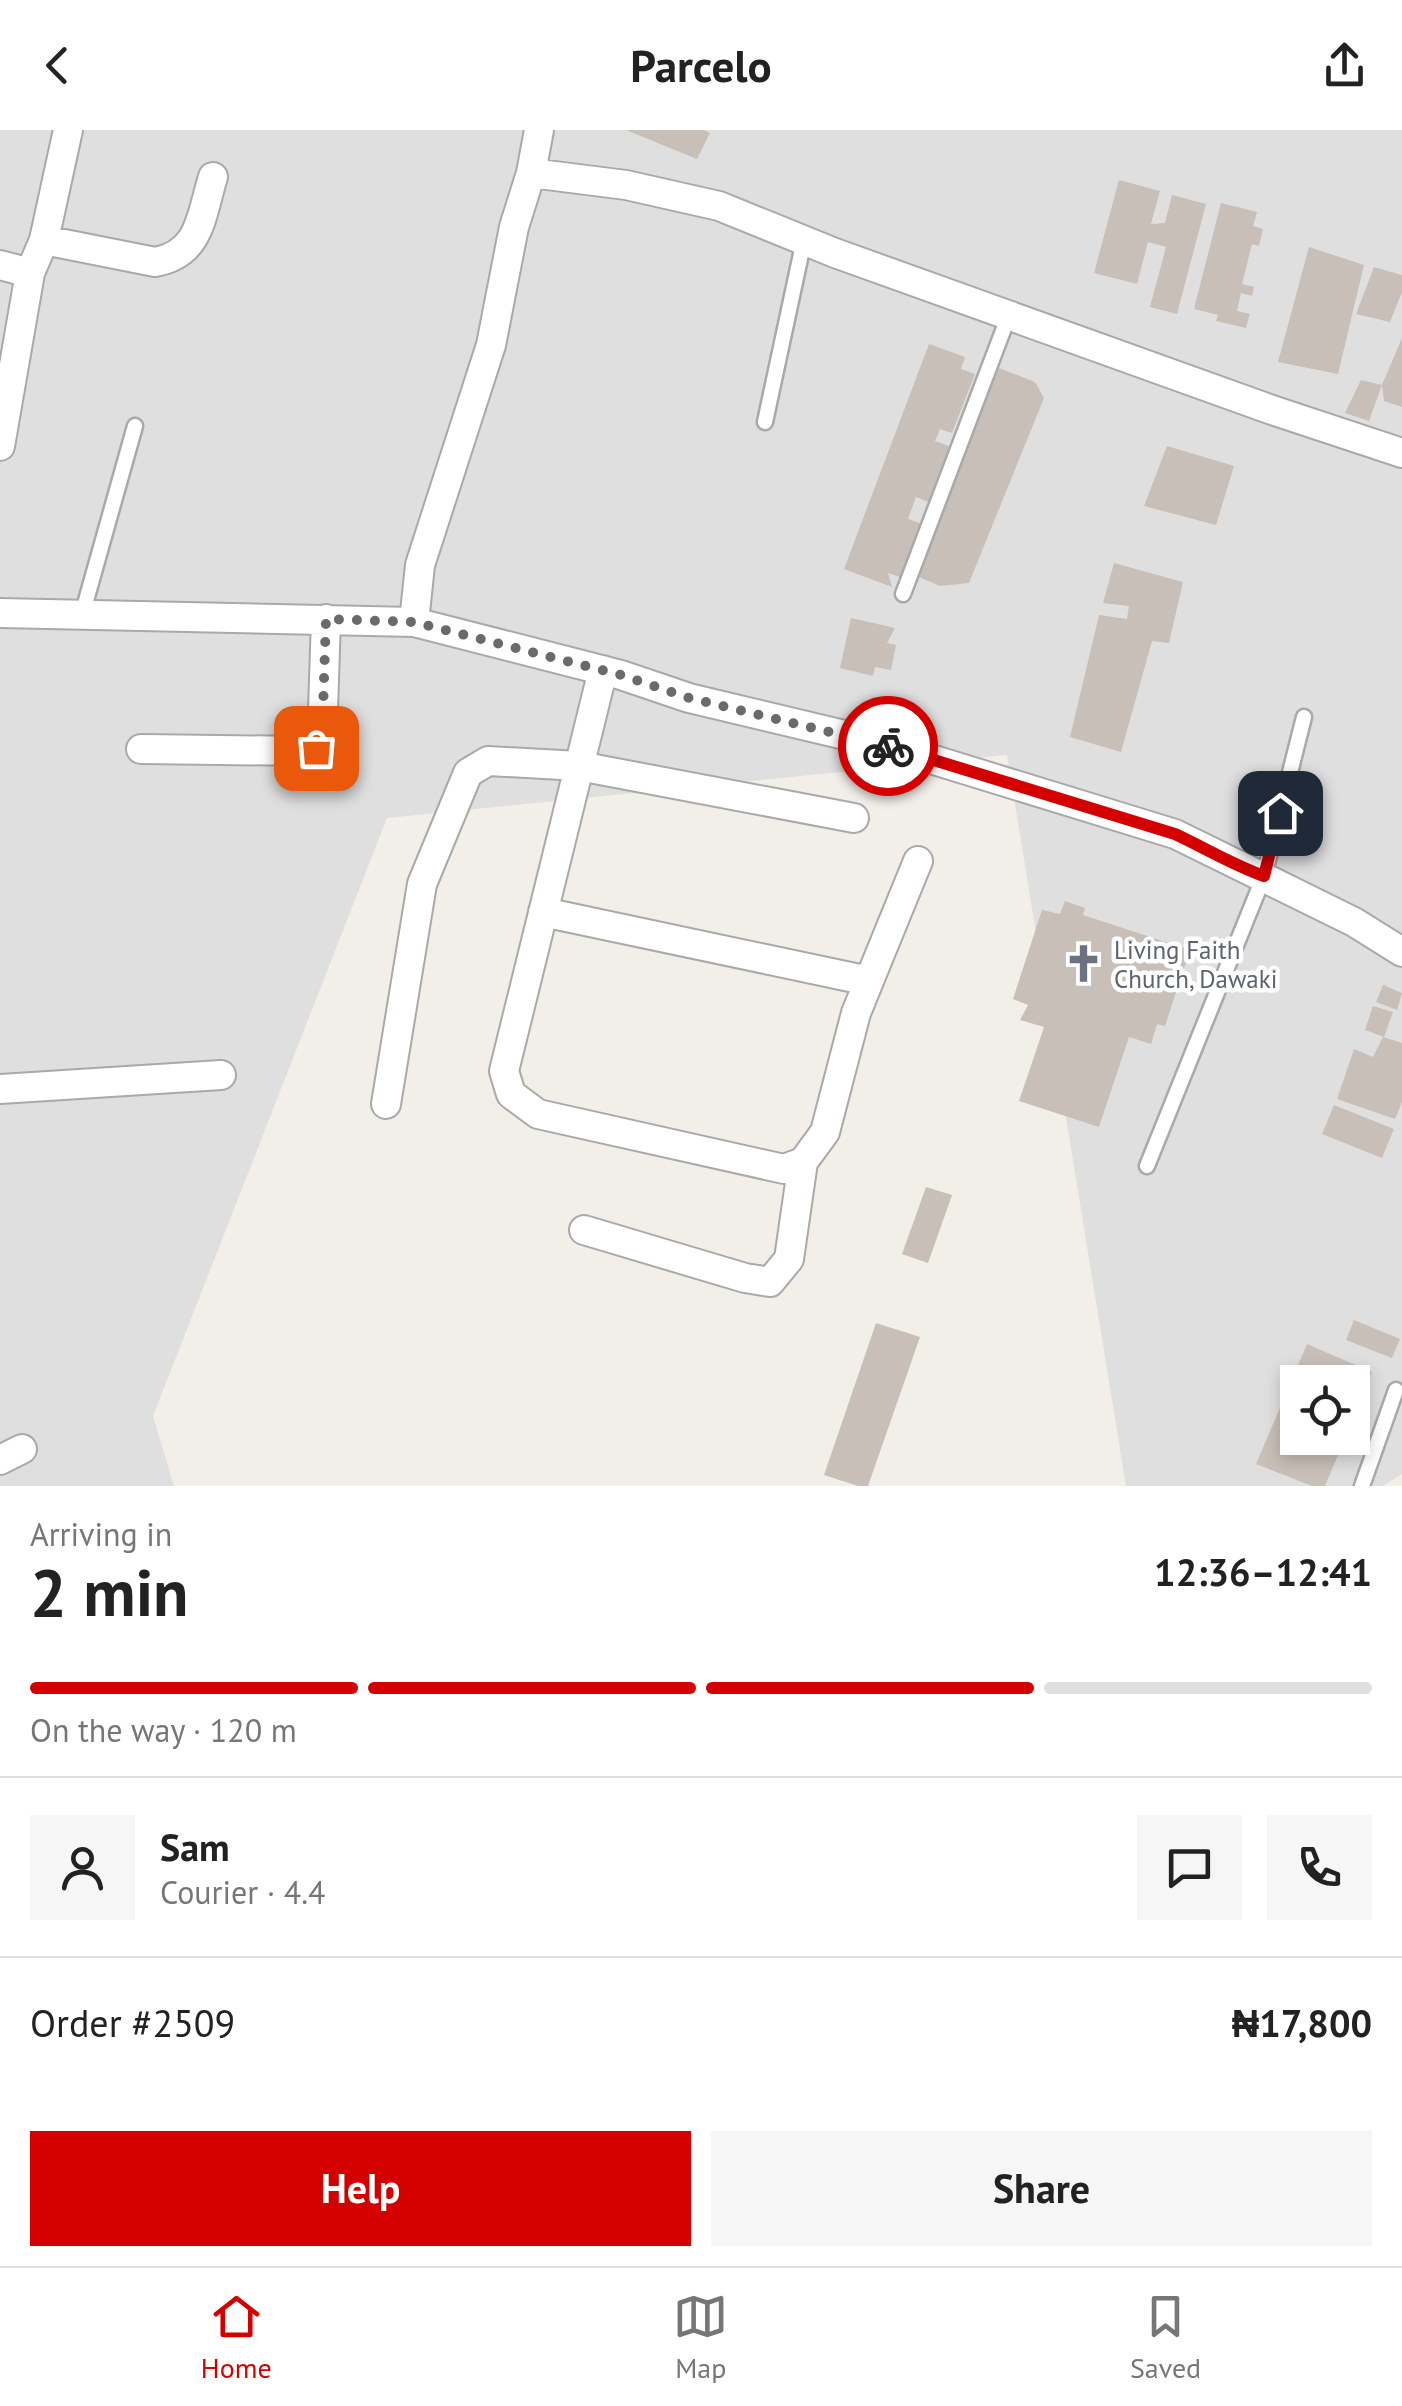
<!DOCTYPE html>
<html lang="en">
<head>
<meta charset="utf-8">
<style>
  body { margin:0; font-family:"PT Sans",sans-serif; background:#f6f6f6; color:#222; height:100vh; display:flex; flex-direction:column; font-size:38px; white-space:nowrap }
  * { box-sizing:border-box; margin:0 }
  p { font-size:32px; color:#767676 }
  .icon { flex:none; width:55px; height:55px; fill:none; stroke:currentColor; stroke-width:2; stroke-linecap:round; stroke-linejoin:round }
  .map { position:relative; height:1356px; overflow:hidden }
  .side { display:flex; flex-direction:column; background:#fff; flex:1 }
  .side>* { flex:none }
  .controls { position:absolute; left:1280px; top:1235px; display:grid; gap:20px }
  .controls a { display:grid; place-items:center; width:90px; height:90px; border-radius:0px; background:#fff; box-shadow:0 5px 15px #0003; font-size:50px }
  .pin { position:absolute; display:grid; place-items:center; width:85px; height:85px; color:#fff; margin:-42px; border-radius:20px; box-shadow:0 5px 15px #0006 }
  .courier { position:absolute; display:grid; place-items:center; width:100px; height:100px; margin:-50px; border:8px solid #d40000; border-radius:50%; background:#fff; color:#222; box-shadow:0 2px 12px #0007 }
  .headline em { font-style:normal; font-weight:800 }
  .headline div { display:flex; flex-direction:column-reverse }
  .headline { display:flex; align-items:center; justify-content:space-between; height:170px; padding:0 30px }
  h1 { font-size:65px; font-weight:800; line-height:75px }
  .bar { display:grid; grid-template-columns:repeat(4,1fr); gap:15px 10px; align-content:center; height:120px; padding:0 30px }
  .bar i { height:12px; border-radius:8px; background:#e0e0e0 }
  .bar .current { background:#d40000 }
  .bar p { grid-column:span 4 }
  .line { display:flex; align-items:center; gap:25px; padding:0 30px; border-top:2px solid #e0e0e0 }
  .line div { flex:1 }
  .round { display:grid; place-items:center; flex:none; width:105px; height:105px; border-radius:0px; background:#f6f6f6 }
  .cta { display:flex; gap:20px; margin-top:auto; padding:20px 30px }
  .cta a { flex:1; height:115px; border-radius:0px; background:#d40000; color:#fff; font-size:40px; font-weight:800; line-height:115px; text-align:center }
  .cta a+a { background:#f6f6f6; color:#222 }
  header { display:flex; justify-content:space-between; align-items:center; height:130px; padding:0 30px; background:#fff; font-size:45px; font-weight:800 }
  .tabs { display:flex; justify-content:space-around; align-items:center; height:140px; border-top:2px solid #e0e0e0; background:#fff; font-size:28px; color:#767676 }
  .tabs a { display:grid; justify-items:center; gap:5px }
  .tabs .current { color:#d40000 }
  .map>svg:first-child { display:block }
  .residential { fill:#e0dfdf; fill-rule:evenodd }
  .building { fill:#c7bfb8 }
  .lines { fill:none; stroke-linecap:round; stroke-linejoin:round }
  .lane-casing { stroke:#a9a9a9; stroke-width:19 }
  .street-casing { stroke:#a9a9a9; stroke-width:32 }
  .lane { stroke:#fff; stroke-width:14 }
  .street { stroke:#fff; stroke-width:28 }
  .done { stroke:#6b6a68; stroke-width:10; stroke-dasharray:0 18 }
  .route { stroke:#d40000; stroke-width:12 }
  .labels { text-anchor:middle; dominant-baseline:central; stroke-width:9; stroke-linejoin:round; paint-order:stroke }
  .worship-label { font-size:25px; fill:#5b616d; stroke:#fff; text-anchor:start }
</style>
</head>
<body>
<header><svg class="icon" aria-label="back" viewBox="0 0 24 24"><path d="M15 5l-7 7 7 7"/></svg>Parcelo<svg class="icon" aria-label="share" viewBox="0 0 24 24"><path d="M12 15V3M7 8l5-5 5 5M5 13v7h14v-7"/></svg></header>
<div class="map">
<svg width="1402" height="1356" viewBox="0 0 1402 1356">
  <rect width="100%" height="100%" fill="#f2efe9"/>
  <path class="residential" d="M0,0H1402V1344L1383,1356H1126L1007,625L387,688L153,1286L174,1356H0ZM1298,1252H1352V1308H1298Z"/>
  <path class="building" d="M626,0H704L710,3L697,29Z
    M1119,50L1160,61L1151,94L1165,93L1172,65L1206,74L1177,184L1150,177L1166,117L1148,112L1137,154L1094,143Z
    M1221,73L1257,82L1253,96L1263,99L1259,116L1252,114L1242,154L1254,157L1252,166L1241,163L1237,181L1250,184L1246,198L1216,191L1218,185L1194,179Z
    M1309,117L1364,135L1338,244L1278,232Z
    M1374,137L1402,145V162L1390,192L1356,184Z
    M1402,208V277L1384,271L1382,255L1369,291L1345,283L1361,250L1382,255Z
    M929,214L965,227L961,239L975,244L952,303L940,299L935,311L949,316L928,372L916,367L908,389L920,393L900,447L888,443L892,457L844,439Z
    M999,238L1035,252L1044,268L969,453L940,456L914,445Z
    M1167,316L1234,336L1216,395L1144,376Z
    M1114,433L1183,452L1169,513L1152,511L1121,622L1070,607L1099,485L1127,489L1129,476L1103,473Z
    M851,488L895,498L887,513L896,515L891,540L875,537L873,546L840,538Z
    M1065,771L1085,778L1083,785L1190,820L1165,896L1157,894L1151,914L1129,907L1099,997L1019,971L1044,897L1020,890L1028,875L1013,869L1042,780L1060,784Z
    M1383,855L1402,863L1397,880L1376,872Z
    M1373,876L1393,882L1384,907L1365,900Z
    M1383,907L1402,913V972L1395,989L1337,969L1354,919L1373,927Z
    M1334,975L1394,999L1382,1028L1322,1004Z
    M926,1057L952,1065L928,1133L902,1124Z
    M1354,1190L1400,1209L1392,1228L1346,1210Z
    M876,1193L920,1207L868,1356H858L824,1345Z
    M1307,1214L1372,1242L1353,1289L1352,1252H1298V1308H1345L1325,1356H1312L1256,1334Z"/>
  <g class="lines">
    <defs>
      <path id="lane" d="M765,292L804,110
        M903,464L1009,185
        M82,485L135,296
        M1147,1036L1264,746L1304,587
        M1362,1356L1396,1260"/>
      <path id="street" d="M531,43L626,55L719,76L835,123L1272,280L1402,323
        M44,110L155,132C201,124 201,85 213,47
        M0,135L30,143
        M0,316L30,143L44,110L68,0
        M0,483L414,492L621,545L689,568L882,614L1175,704L1354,792L1402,822
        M414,492L420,435L491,215L514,97L531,43L539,0
        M141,619L306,621L317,619L322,610L326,489
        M543,782L869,851L856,883L825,1002L803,1032L784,1039L538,984L511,964L504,941L603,540
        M869,851L918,731
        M0,959L221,945
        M386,974L422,754L468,643L488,631L579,636L854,688
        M584,1100L745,1148L770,1152L789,1129L803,1032
        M0,1330L22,1319"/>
    </defs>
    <use href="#lane" class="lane-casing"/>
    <use href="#street" class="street-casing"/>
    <use href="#lane" class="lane"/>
    <use href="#street" class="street"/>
  </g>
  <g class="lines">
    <path class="done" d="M316,618L322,610L326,489L414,492L621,545L689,568L888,616"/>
    <path class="route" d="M888,616L1175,704C1205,718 1233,735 1264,746L1280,683"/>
  </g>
  <defs>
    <symbol id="church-bare" viewBox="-9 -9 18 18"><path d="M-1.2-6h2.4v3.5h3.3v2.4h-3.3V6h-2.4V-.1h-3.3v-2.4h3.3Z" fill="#6b7280" stroke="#fff" stroke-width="2.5" paint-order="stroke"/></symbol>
  </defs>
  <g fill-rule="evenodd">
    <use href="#church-bare" x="1056" y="806" width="55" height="55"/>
  </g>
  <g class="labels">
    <g class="worship-label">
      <text x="1114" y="820">Living Faith<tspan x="1114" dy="29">Church, Dawaki</tspan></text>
    </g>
  </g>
</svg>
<div class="controls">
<a><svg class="icon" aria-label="locate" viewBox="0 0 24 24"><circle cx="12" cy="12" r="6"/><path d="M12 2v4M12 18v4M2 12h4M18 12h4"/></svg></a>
</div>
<div class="pin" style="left:316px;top:618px;background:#ea580c"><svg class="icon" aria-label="bag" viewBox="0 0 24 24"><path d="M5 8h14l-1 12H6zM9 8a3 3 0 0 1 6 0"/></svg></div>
<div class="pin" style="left:1280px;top:683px;background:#1f2937"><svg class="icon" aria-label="home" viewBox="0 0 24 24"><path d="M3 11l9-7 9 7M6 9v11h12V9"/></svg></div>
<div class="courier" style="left:888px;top:616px"><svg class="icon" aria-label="bike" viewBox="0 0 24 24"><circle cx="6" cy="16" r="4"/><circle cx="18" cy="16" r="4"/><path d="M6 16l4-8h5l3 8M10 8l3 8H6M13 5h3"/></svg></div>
</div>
<section class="side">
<div class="headline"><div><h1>2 min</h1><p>Arriving in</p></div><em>12:36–12:41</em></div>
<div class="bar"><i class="current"></i><i class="current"></i><i class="current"></i><i></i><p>On the way · 120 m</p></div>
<div class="line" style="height:180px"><a class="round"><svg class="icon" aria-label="person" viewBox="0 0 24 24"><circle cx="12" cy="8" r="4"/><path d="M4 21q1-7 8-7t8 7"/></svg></a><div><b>Sam</b><p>Courier · 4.4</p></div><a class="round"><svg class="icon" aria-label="chat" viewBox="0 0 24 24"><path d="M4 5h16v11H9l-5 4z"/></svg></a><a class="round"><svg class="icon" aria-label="phone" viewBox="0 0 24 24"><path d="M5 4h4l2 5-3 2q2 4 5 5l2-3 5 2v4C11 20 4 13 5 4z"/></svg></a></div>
<div class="line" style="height:130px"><div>Order #2509</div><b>₦17,800</b></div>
<div class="cta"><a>Help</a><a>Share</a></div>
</section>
<nav class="tabs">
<a class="current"><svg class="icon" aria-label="home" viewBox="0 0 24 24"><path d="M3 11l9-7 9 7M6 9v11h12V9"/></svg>Home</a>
<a><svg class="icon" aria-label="map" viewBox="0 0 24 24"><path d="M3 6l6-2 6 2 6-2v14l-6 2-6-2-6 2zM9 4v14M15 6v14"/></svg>Map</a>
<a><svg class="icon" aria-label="saved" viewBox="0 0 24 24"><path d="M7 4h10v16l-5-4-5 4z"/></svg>Saved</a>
</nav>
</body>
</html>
